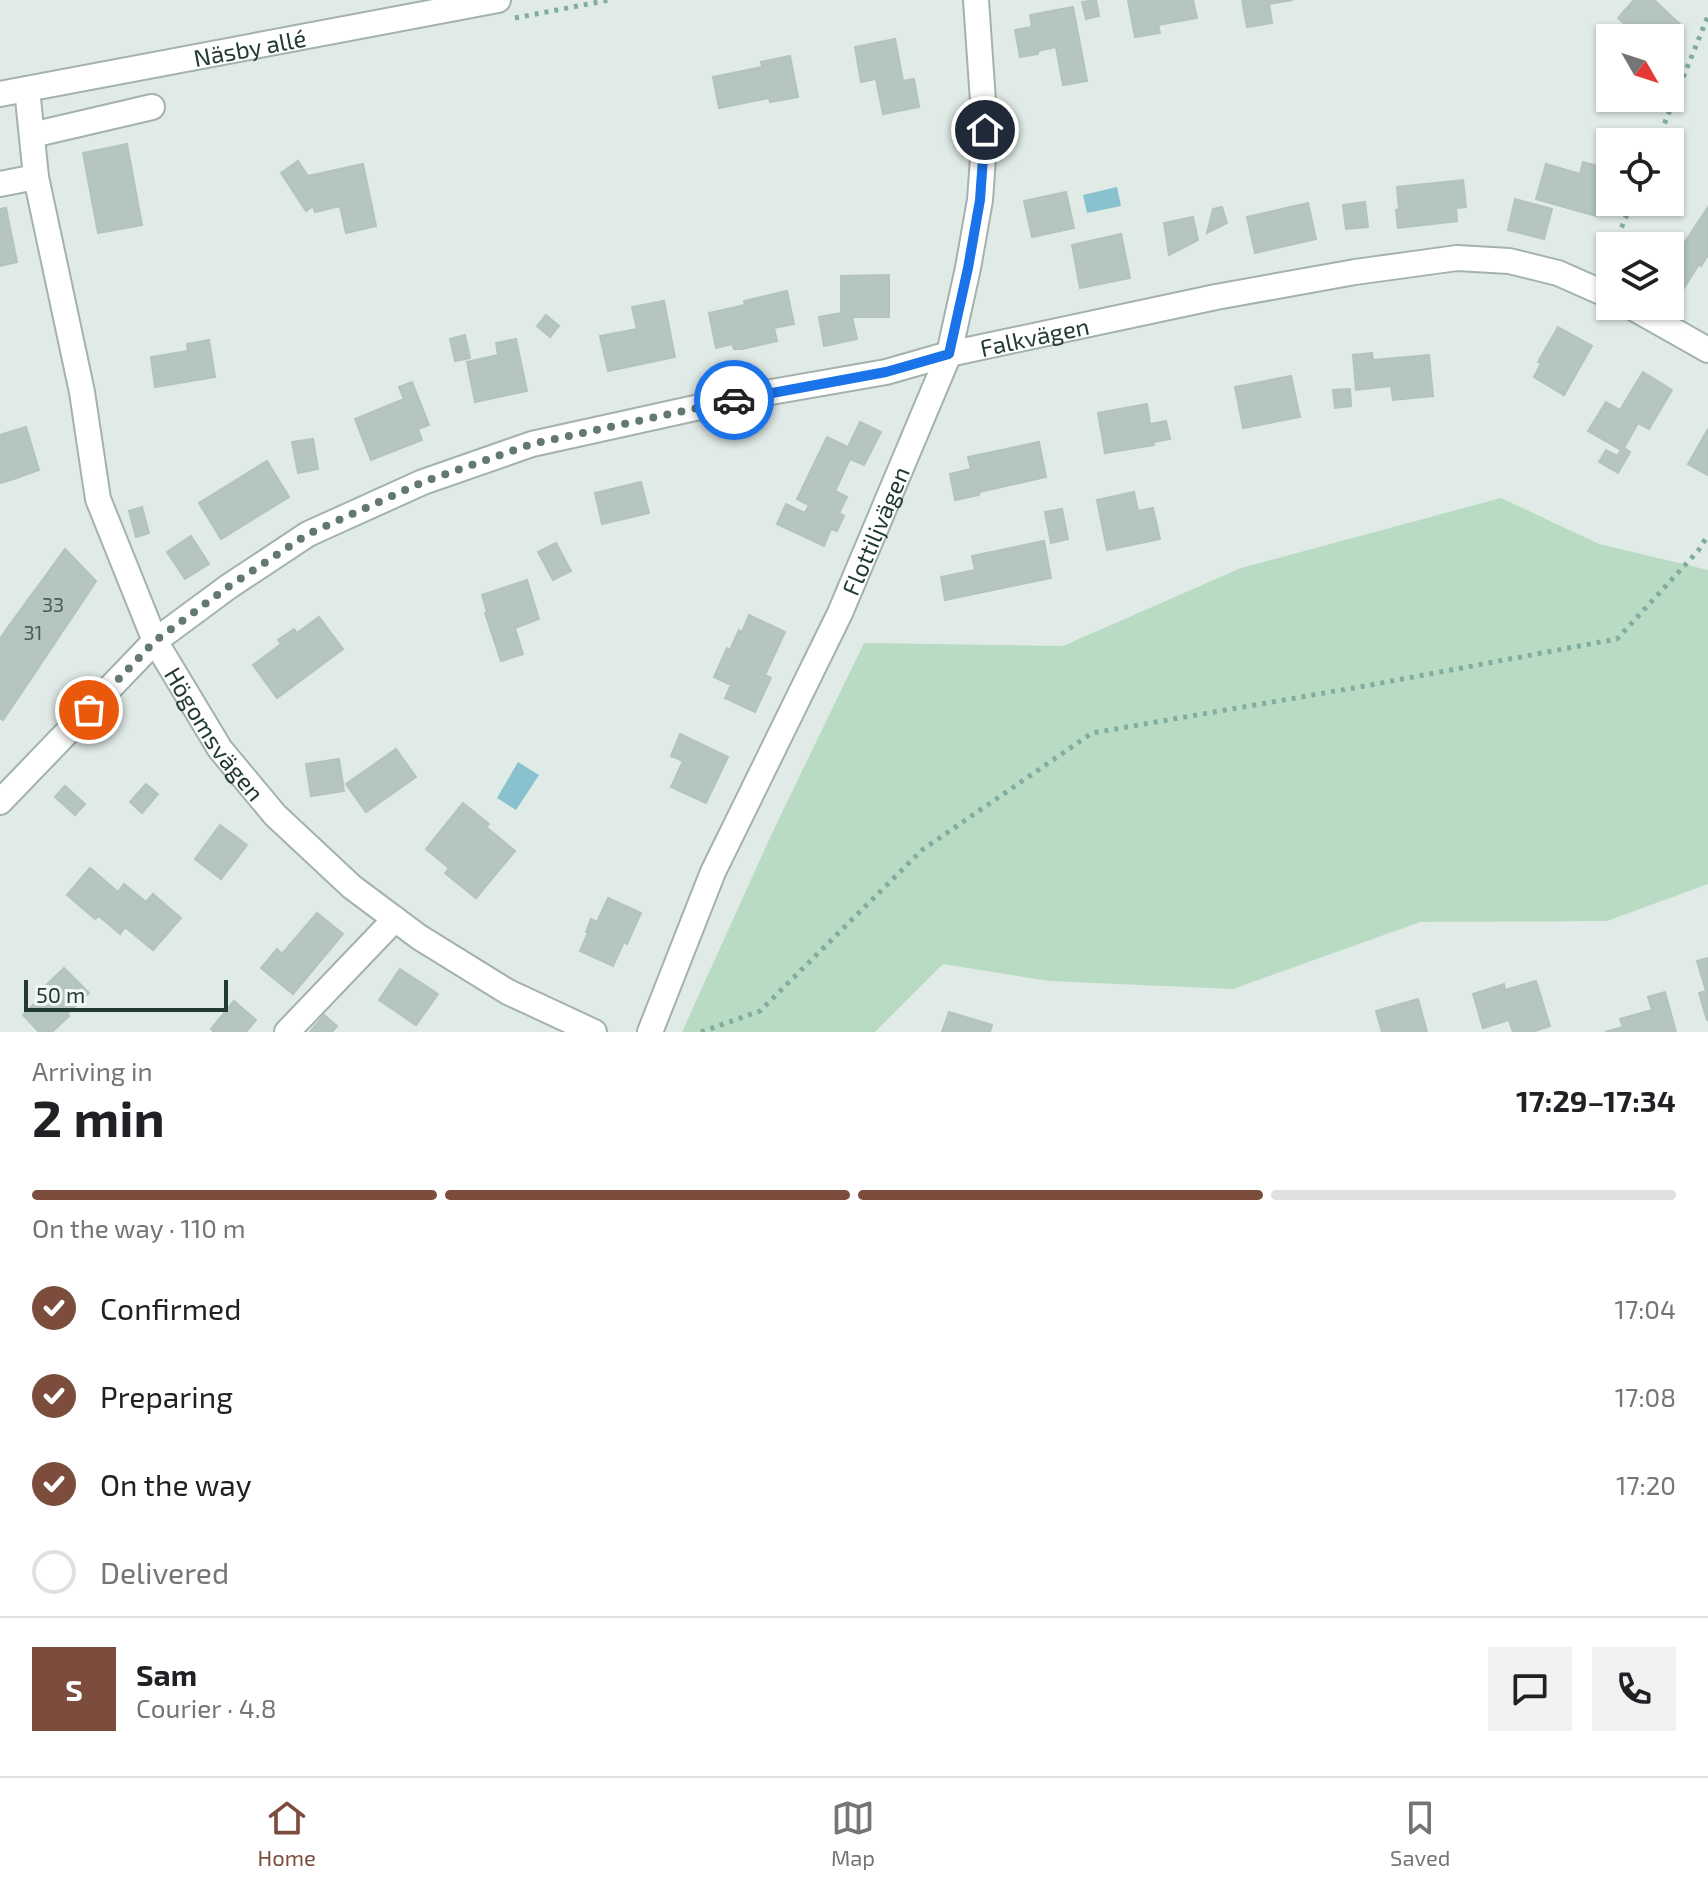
<!DOCTYPE html>
<html lang="en">
<head>
<meta charset="utf-8">
<style>
  body { margin:0; font-family:"Exo 2",sans-serif; background:#f2f2f2; color:#202124; height:100vh; display:flex; flex-direction:column; font-size:30px; white-space:nowrap }
  * { box-sizing:border-box; margin:0 }
  p { font-size:26px; color:#757577 }
  .icon { flex:none; width:44px; height:44px; fill:none; stroke:currentColor; stroke-width:2; stroke-linecap:round; stroke-linejoin:round }
  .map { position:relative; height:1032px; overflow:hidden }
  .side { display:flex; flex-direction:column; background:#fff; flex:1 }
  .side>* { flex:none }
  .needle { width:52px; rotate:129deg }
  .fabs { position:absolute; left:1596px; top:24px; display:grid; gap:16px }
  .fabs a { display:grid; place-items:center; width:88px; height:88px; border-radius:0px; background:#fff; box-shadow:0 2px 6px #0004; font-size:40px }
  .scale { position:absolute; left:24px; bottom:20px; width:204px; box-sizing:border-box; padding-left:8px; border:4px solid #213a34; border-top:0; font-size:22px; line-height:28px; white-space:nowrap; color:#213a34; -webkit-text-stroke:6px #f0f7f4; paint-order:stroke }
  .pin { position:absolute; display:grid; place-items:center; width:68px; height:68px; color:#fff; margin:-34px; border:4px solid #fff; border-radius:50%; box-shadow:0 2px 8px #0007 }
  .courier { position:absolute; display:grid; place-items:center; width:80px; height:80px; margin:-40px; border:6px solid #1a73e8; border-radius:50%; background:#fff; color:#222; box-shadow:0 2px 10px #0007 }
  .head em { font-style:normal; font-weight:700 }
  .head div { display:flex; flex-direction:column-reverse }
  .head { display:flex; align-items:center; justify-content:space-between; height:136px; padding:0 32px }
  h1 { font-size:52px; font-weight:700; line-height:60px }
  .bar { display:grid; grid-template-columns:repeat(4,1fr); gap:12px 8px; align-content:center; height:96px; padding:0 32px }
  .bar i { height:10px; border-radius:6px; background:#e0e0e0 }
  .bar .selected { background:#7c4d3d }
  .bar p { grid-column:span 4 }
  .line { display:flex; align-items:center; gap:20px; padding:0 32px; border-top:2px solid #e0e0e0 }
  .line div { flex:1 }
  .round { display:grid; place-items:center; flex:none; width:84px; height:84px; border-radius:0px; background:#f2f2f2 }
  ol { padding:0 32px; list-style:none }
  li { display:flex; align-items:center; gap:24px; height:88px }
  li p { margin-inline-start:auto }
  li .icon { padding:8px; border-radius:50%; background:#7c4d3d; color:#fff; stroke-width:4 }
  li:last-child { color:#757577 }
  li i { width:44px; height:44px; border:4px solid #e0e0e0; border-radius:50% }
  .dock { display:flex; justify-content:space-around; align-items:center; height:112px; border-top:2px solid #e0e0e0; background:#fff; font-size:22px; color:#757577 }
  .dock a { display:grid; justify-items:center; gap:4px }
  .dock .selected { color:#7c4d3d }
  .map>svg:first-child { display:block }
  .green { fill:#b9dbc3 }
  .water { fill:#89c2ce }
  .building { fill:#b5c5bf; stroke:#b3c4bd; stroke-width:2 }
  .lines { fill:none; stroke-linecap:round; stroke-linejoin:round }
  .minor-casing { stroke:#a3b2ad; stroke-width:28 }
  .path { stroke:#81ada0; stroke-width:5; stroke-dasharray:4 6; stroke-linecap:butt }
  .minor { stroke:#fff; stroke-width:24 }
  .done { stroke:#647872; stroke-width:8; stroke-dasharray:0 14.4 }
  .route { stroke:#1a73e8; stroke-width:10 }
  .labels { text-anchor:middle; dominant-baseline:central; stroke-width:7; stroke-linejoin:round; paint-order:stroke }
  .number-label { font-size:20px; fill:#465d57 }
  .street-label { font-size:24px; fill:#213a34; stroke:#f0f7f4 }
</style>
</head>
<body>
<div class="map">
<svg width="1708" height="1032" viewBox="0 0 1708 1032">
  <rect width="100%" height="100%" fill="#e0eae6"/>
  <path class="green" d="M1501,498L1599,544L1708,570V884L1607,921L1420,922L1233,989L1049,981L943,964L875,1032H682L774,829L864,643L1063,646L1241,568Z"/>
  <path class="water" d="M1117,187L1121,206L1087,213L1083,195Z
    M518,762L539,775L516,810L497,798Z"/>
  <path class="building" d="M1096,0L1099,16L1086,19L1082,2Z
    M1128,0H1193L1197,18L1158,25L1160,33L1135,37Z
    M1242,0H1293L1269,4L1272,23L1247,27Z
    M1634,0H1654L1681,25L1669,38H1640L1618,18Z
    M1073,7L1087,81L1063,85L1056,47L1038,51V54L1020,57L1015,30L1032,27L1030,15Z
    M895,39L903,81L914,79L919,107L883,114L876,79L861,82L855,47Z
    M790,56L798,97L770,102L769,98L719,108L713,77L762,67L761,62Z
    M127,144L142,225L98,233L83,153Z
    M298,161L308,176L363,164L376,226L346,233L340,206L315,212L313,206L306,211L281,173Z
    M1583,162L1609,169L1596,216L1536,199L1546,164L1580,174Z
    M1463,180L1466,207L1456,208L1457,221L1398,228L1396,210L1399,209L1397,187Z
    M1066,192L1074,228L1032,237L1024,201Z
    M1515,199L1552,209L1544,239L1508,230Z
    M1365,202L1368,227L1346,229L1343,205Z
    M1308,203L1316,239L1255,253L1247,217Z
    M1222,207L1227,223L1207,233L1213,209Z
    M1708,207V255L1701,266L1699,264L1679,296L1670,290V246H1663L1667,240L1681,248Z
    M6,208L17,262L0,266V209Z
    M1193,217L1198,240L1169,255L1164,223Z
    M1121,234L1130,278L1080,288L1072,245Z
    M889,275V317H852L857,339L824,346L819,317L841,313V276Z
    M787,291L794,324L774,328L777,341L742,349H734L732,344L716,348L709,313L745,305L744,301Z
    M664,301L675,357L608,371L600,336L637,329L632,307Z
    M546,315L559,326L550,337L537,326Z
    M1558,327L1592,346L1564,395L1534,377L1541,363L1538,362Z
    M465,335L470,358L455,361L450,339Z
    M516,339L527,391L475,402L467,362L498,355L496,343Z
    M209,340L215,377L155,387L151,357L188,351L187,344Z
    M1372,353L1373,360L1429,355L1433,396L1393,400L1391,386L1356,390L1353,355Z
    M1643,372L1672,390L1649,429L1638,423L1624,448L1630,452L1618,473L1599,462L1606,450L1617,456L1621,450L1588,431L1606,402L1620,410Z
    M1291,376L1300,417L1243,428L1235,387Z
    M412,382L429,425L418,429L422,440L371,460L355,419L404,399L399,387Z
    M1350,389L1351,406L1335,408L1333,390Z
    M1147,404L1150,424L1166,421L1170,439L1153,442L1154,445L1105,453L1098,413Z
    M860,422L881,432L864,465L850,459L835,491L847,497L839,513L844,516L837,531L831,529L824,546L777,524L786,504L805,513L809,505L797,499L827,437L848,447Z
    M26,427L39,470L17,478L3,434Z
    M1708,429V475L1688,464Z
    M3,434L17,478L0,483V435Z
    M313,439L318,469L298,473L292,442Z
    M1039,442L1046,477L979,492V495L955,500L950,474L971,469L968,457Z
    M267,461L289,497L221,539L199,503Z
    M641,482L649,513L602,524L595,493Z
    M1134,492L1138,511L1153,508L1160,539L1107,550L1097,500Z
    M142,507L149,533L136,537L129,511Z
    M1062,509L1068,539L1051,543L1045,512Z
    M191,536L209,564L185,579L167,552Z
    M1044,541L1051,578L945,600L941,577L975,570L972,556Z
    M556,543L571,571L553,580L538,552Z
    M65,549L96,581L79,607L47,574Z
    M47,574L79,607L60,635L27,601Z
    M527,580L539,619L515,628L523,654L501,661L485,613L487,612L482,595Z
    M27,601L60,635L40,665L6,630Z
    M749,615L785,632L765,675L771,678L755,712L725,698L731,685L714,677L727,648L730,650L739,630L742,632Z
    M319,617L343,649L277,698L253,665L281,644L278,640L294,629L297,633Z
    M6,630L40,665L22,692L0,672V639Z
    M0,672L22,692L3,720L0,718Z
    M680,734L728,757L706,803L671,787L683,761L671,756Z
    M396,749L416,777L366,812L346,784Z
    M339,759L344,791L311,796L306,764Z
    M146,784L158,794L142,813L130,802Z
    M65,786L85,804L75,815L55,797Z
    M463,803L489,824L486,827L515,851L476,898L445,873L449,868L426,849Z
    M220,825L247,845L221,879L195,859Z
    M90,868L118,892L124,884L146,902L153,894L181,918L153,950L125,927L120,934L99,916L95,919L67,895Z
    M608,898L641,913L627,944L624,942L613,966L580,951L588,933L586,932L591,919L597,922Z
    M317,913L343,934L293,994L261,968L277,949L282,954Z
    M1708,958V1020H1707L1699,993L1706,991L1697,961Z
    M64,968L89,993L67,1014L69,1016L52,1032H39L23,1015L43,995L40,991Z
    M400,969L438,994L416,1025L379,1000Z
    M1536,981L1550,1026L1532,1032H1513L1509,1020L1483,1028L1473,994L1504,984L1505,990Z
    M1665,992L1676,1032H1605L1623,1027L1620,1019L1652,1010L1648,997Z
    M1418,999L1427,1032H1382L1376,1011Z
    M234,1001L256,1020L246,1032H214L211,1029Z
    M949,1012L992,1025L990,1032H942Z
    M324,1015L337,1026L332,1032H310Z"/>
  <g class="lines">
    <defs>
      <g id="minor">
        <path id="s1" d="M27,89L36,177L82,392L98,499L155,641L220,749L275,815L352,887L419,937L508,992L594,1032"/>
        <path id="s2" d="M0,94L498,0"/>
        <path d="M32,135L152,107"/>
        <path d="M0,184L36,177"/>
        <path d="M1630,306L1708,350"/>
        <path id="s3" d="M0,802L155,641L228,587L308,534L423,482L532,444L754,395L886,372L949,354L1216,297L1355,272L1457,258L1509,261L1558,273L1610,296"/>
        <path d="M287,1032L395,919"/>
        <path id="s4" d="M650,1032L713,872L840,613L949,354L968,268L980,200L985,130L976,0"/>
      </g>
    </defs>
    <use href="#minor" class="minor-casing"/>
    <path class="path" d="M515,18L609,0
      M1657,142L1708,16
      M1614,246L1632,202
      M1604,270L1610,256
      M701,1032L760,1011L922,850L1092,733L1365,686L1617,639L1698,551L1708,535"/>
    <use href="#minor" class="minor"/>
  </g>
  <g class="lines">
    <path class="done" d="M89,710L155,641L228,587L308,534L423,482L532,444L734,400"/>
    <path class="route" d="M734,400L886,372L949,354L968,268L980,200L985,130"/>
  </g>
  <g class="labels">
    <g class="number-label">
      <text x="53" y="604">33</text>
      <text x="33" y="632">31</text>
    </g>
    <g class="street-label">
      <text stroke="none"><textPath href="#s2" startOffset="254">Näsby allé</textPath></text>
      <text stroke="none"><textPath href="#s3" startOffset="1166">Falkvägen</textPath></text>
      <text stroke="none"><textPath href="#s4" startOffset="550">Flottiljvägen</textPath></text>
      <text stroke="none"><textPath href="#s1" startOffset="680">Högomsvägen</textPath></text>
    </g>
  </g>
</svg>
<div class="fabs">
<a><svg class="needle" viewBox="-14 -14 28 28"><path d="M0-13l5 13h-10z" fill="#e53935"/><path d="M0 13l5-13h-10z" fill="#757577"/></svg></a>
<a><svg class="icon" aria-label="locate" viewBox="0 0 24 24"><circle cx="12" cy="12" r="6"/><path d="M12 2v4M12 18v4M2 12h4M18 12h4"/></svg></a>
<a><svg class="icon" aria-label="layers" viewBox="0 0 24 24"><path d="M12 4l9 5-9 5-9-5zM3 14l9 5 9-5"/></svg></a>
</div>
<div class="scale">50 m</div>
<div class="pin" style="left:89px;top:710px;background:#ea580c"><svg class="icon" aria-label="bag" viewBox="0 0 24 24"><path d="M5 8h14l-1 12H6zM9 8a3 3 0 0 1 6 0"/></svg></div>
<div class="pin" style="left:985px;top:130px;background:#1f2937"><svg class="icon" aria-label="home" viewBox="0 0 24 24"><path d="M3 11l9-7 9 7M6 9v11h12V9"/></svg></div>
<div class="courier" style="left:734px;top:400px"><svg class="icon" aria-label="car" viewBox="0 0 24 24"><path d="M5 17H2v-5l4-1 3-4h7l3 4 3 1v5h-3M9 17h6M6 11h13"/><circle cx="7" cy="17" r="2"/><circle cx="17" cy="17" r="2"/></svg></div>
</div>
<section class="side">
<div class="head"><div><h1>2 min</h1><p>Arriving in</p></div><em>17:29–17:34</em></div>
<div class="bar"><i class="selected"></i><i class="selected"></i><i class="selected"></i><i></i><p>On the way · 110 m</p></div>
<ol>
<li><svg class="icon" aria-label="check" viewBox="0 0 24 24"><path d="M5 12l5 5 9-10"/></svg>Confirmed<p>17:04</p></li>
<li><svg class="icon" aria-label="check" viewBox="0 0 24 24"><path d="M5 12l5 5 9-10"/></svg>Preparing<p>17:08</p></li>
<li><svg class="icon" aria-label="check" viewBox="0 0 24 24"><path d="M5 12l5 5 9-10"/></svg>On the way<p>17:20</p></li>
<li><i></i>Delivered</li>
</ol>
<div class="line" style="height:144px"><b class="round" style="background:#7c4d3d;color:#fff">S</b><div><b>Sam</b><p>Courier · 4.8</p></div><a class="round"><svg class="icon" aria-label="chat" viewBox="0 0 24 24"><path d="M4 5h16v11H9l-5 4z"/></svg></a><a class="round"><svg class="icon" aria-label="phone" viewBox="0 0 24 24"><path d="M5 4h4l2 5-3 2q2 4 5 5l2-3 5 2v4C11 20 4 13 5 4z"/></svg></a></div>
</section>
<nav class="dock">
<a class="selected"><svg class="icon" aria-label="home" viewBox="0 0 24 24"><path d="M3 11l9-7 9 7M6 9v11h12V9"/></svg>Home</a>
<a><svg class="icon" aria-label="map" viewBox="0 0 24 24"><path d="M3 6l6-2 6 2 6-2v14l-6 2-6-2-6 2zM9 4v14M15 6v14"/></svg>Map</a>
<a><svg class="icon" aria-label="saved" viewBox="0 0 24 24"><path d="M7 4h10v16l-5-4-5 4z"/></svg>Saved</a>
</nav>
</body>
</html>
